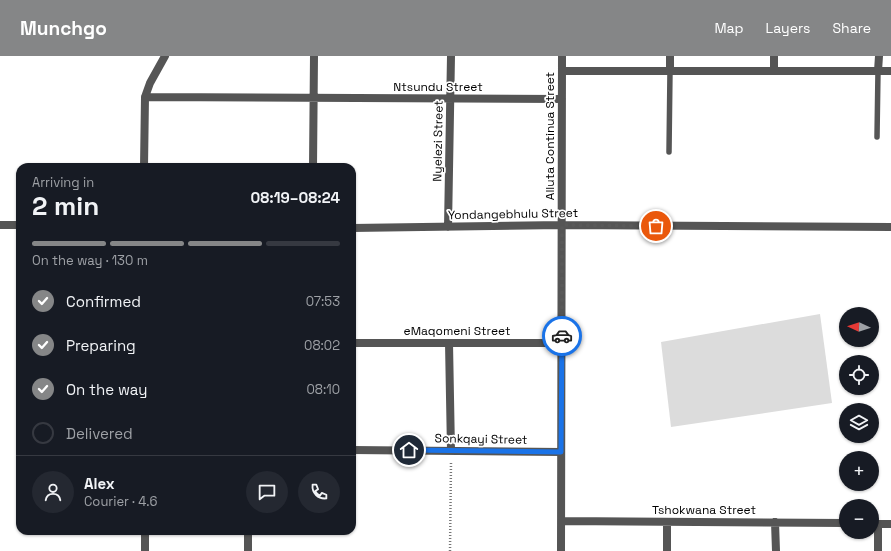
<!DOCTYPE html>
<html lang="en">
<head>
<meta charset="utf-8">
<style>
  body { margin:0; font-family:"Space Grotesk",sans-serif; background:#242831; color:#f1f3f6; height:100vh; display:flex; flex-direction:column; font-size:15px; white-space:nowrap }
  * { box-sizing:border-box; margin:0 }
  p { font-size:13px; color:#9ea1a6 }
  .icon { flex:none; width:22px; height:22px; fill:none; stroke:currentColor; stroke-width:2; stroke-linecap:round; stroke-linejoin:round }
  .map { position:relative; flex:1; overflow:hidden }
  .side { position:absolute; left:16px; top:107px; width:340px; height:372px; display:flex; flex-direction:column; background:#171b24; border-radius:12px; box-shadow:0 1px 3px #0004 }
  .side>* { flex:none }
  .needle { width:26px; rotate:273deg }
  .tools { position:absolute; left:839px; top:251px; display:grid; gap:8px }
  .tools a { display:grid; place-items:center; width:40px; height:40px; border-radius:50%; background:#171b24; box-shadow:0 1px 3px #0004; font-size:20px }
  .pin { position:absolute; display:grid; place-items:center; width:34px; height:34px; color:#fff; margin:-17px; border:2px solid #fff; border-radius:50%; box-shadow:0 1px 4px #0007 }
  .courier { position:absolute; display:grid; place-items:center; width:40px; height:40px; margin:-20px; border:3px solid #1a73e8; border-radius:50%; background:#fff; color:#222; box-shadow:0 1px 5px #0007 }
  .headline em { font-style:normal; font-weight:800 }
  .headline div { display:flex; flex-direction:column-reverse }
  .headline { display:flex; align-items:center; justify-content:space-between; height:68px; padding:0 16px }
  h1 { font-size:26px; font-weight:800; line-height:30px }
  .bar { display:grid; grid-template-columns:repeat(4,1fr); gap:6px 4px; align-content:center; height:48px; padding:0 16px }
  .bar i { height:5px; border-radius:3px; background:#363941 }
  .bar .current { background:#858687 }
  .bar p { grid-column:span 4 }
  .line { display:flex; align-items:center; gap:10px; padding:0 16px; border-top:1px solid #363941 }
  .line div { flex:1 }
  .round { display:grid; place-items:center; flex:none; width:42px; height:42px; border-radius:21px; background:#242831 }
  ol { padding:0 16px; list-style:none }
  li { display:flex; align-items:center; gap:12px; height:44px }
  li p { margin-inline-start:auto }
  li .icon { padding:4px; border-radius:50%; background:#858687; color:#fff; stroke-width:4 }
  li:last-child { color:#9ea1a6 }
  li i { width:22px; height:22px; border:2px solid #363941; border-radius:50% }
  header { display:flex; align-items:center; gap:24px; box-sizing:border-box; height:56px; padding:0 20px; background:#858687; color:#fff }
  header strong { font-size:19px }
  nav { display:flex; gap:22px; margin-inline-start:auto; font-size:14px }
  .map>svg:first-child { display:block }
  .green { fill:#dcdcdc }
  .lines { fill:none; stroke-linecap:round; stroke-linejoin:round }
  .path { stroke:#777; stroke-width:2.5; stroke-dasharray:1 2; stroke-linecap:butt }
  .lane { stroke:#555; stroke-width:5.5 }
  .street { stroke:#555; stroke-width:8 }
  .done { stroke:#595959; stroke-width:4; stroke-dasharray:0 7.2 }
  .route { stroke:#1a73e8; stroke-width:5 }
  .labels { text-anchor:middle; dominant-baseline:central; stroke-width:3.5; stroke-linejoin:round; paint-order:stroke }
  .street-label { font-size:12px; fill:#000; stroke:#fff }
</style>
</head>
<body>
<header>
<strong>Munchgo</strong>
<nav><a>Map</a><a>Layers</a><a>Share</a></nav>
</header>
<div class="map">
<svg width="891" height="495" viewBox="0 0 891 495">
  <rect width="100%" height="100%" fill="#fff"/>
  <path class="green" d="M820,258L832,347L671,371L661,286Z"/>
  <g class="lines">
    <path class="path" d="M450,495L451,406"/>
    <path class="lane" d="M877,81L878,15
      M669,96L670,15"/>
    <path class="street" d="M670,0V15
      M774,0V15
      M562,15H891
      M878,15L879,0
      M145,41L562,43
      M144,111L145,41L150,27L165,0
      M313,111L314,0
      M0,169H20
      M448,171L451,0
      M352,172L562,169L891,171
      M352,287H562
      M449,287L451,395
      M352,394L561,396
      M562,465L846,467
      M775,466L776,495
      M872,468H891
      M878,468V495
      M248,475V495
      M145,495V475
      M561,495L562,0
      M667,495V466"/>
  </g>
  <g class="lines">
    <path class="done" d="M562,280V169L656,170"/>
    <path class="route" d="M409,394L561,396L562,280"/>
  </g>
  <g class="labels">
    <g class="street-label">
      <text x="438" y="31">Ntsundu Street</text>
      <text transform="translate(550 80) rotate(-90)">Alluta Continua Street</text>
      <text transform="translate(438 85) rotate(-89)">Nyelezi Street</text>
      <text transform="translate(513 158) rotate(-1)">Yondangebhulu Street</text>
      <text x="457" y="275">eMaqomeni Street</text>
      <text transform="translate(481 383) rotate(1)">Sonkqayi Street</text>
      <text x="704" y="454">Tshokwana Street</text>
    </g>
  </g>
</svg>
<div class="tools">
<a><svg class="needle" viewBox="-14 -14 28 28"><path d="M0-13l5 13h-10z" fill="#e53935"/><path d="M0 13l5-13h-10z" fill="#9ea1a6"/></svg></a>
<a><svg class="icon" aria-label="locate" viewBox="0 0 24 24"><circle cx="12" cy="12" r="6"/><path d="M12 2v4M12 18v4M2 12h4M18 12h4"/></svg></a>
<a><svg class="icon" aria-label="layers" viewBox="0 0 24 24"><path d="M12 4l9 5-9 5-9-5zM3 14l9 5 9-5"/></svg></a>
<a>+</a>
<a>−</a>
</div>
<div class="pin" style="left:656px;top:170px;background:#ea580c"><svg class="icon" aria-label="bag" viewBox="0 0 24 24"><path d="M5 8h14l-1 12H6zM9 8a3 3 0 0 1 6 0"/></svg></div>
<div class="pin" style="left:409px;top:394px;background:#1f2937"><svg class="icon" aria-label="home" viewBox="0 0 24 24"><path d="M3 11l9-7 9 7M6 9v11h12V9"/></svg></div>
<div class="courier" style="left:562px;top:280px"><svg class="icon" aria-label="car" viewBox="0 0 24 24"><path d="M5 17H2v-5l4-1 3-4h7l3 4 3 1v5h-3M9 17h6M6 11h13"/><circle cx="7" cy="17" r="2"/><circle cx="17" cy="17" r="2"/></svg></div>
<section class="side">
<div class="headline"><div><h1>2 min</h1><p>Arriving in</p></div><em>08:19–08:24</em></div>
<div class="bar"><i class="current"></i><i class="current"></i><i class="current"></i><i></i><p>On the way · 130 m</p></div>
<ol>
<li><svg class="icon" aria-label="check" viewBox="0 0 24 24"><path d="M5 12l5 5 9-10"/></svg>Confirmed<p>07:53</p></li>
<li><svg class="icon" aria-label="check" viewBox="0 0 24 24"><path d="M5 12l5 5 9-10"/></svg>Preparing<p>08:02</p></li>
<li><svg class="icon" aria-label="check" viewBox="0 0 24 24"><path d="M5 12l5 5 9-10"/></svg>On the way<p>08:10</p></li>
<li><i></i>Delivered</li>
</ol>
<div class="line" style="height:72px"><a class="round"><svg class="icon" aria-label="person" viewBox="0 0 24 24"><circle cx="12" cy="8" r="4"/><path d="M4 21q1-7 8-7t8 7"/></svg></a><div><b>Alex</b><p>Courier · 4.6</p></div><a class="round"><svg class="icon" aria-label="chat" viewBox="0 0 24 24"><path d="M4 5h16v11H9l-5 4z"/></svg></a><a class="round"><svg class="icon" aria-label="phone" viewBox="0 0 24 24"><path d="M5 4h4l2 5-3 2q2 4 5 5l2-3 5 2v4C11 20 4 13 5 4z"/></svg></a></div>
</section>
</div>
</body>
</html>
